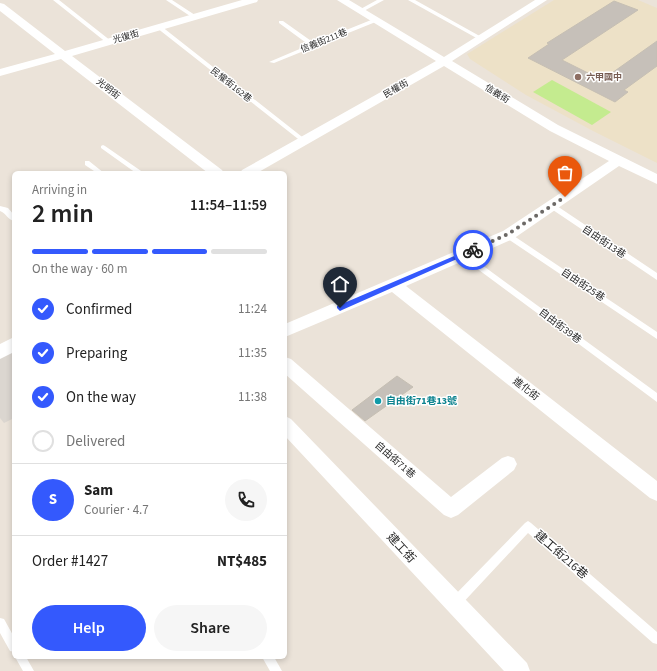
<!DOCTYPE html>
<html lang="en">
<head>
<meta charset="utf-8">
<style>
  body { margin:0; font-family:"Source Sans 3","Noto Sans TC",sans-serif; background:#f6f6f6; color:#222; height:100vh; display:flex; flex-direction:column; font-size:15px; white-space:nowrap }
  * { box-sizing:border-box; margin:0 }
  p { font-size:13px; color:#767676 }
  .icon { flex:none; width:22px; height:22px; fill:none; stroke:currentColor; stroke-width:2; stroke-linecap:round; stroke-linejoin:round }
  .map { position:relative; flex:1; overflow:hidden }
  .panel { position:absolute; left:12px; top:171px; width:275px; height:488px; display:flex; flex-direction:column; background:#fff; border-radius:6px; box-shadow:0 2px 6px #0003 }
  .panel>* { flex:none }
  .pin { position:absolute; display:grid; place-items:center; width:34px; height:34px; color:#fff; margin:-41px -17px; border-radius:50% 50% 50% 0; rotate:-45deg; box-shadow:0 0 4px #0007 }
  .pin .icon { rotate:45deg }
  .courier { position:absolute; display:grid; place-items:center; width:40px; height:40px; margin:-20px; border:3px solid #3459fd; border-radius:50%; background:#fff; color:#222; box-shadow:0 1px 5px #0007 }
  .overview em { font-style:normal; font-weight:600 }
  .overview div { display:flex; flex-direction:column-reverse }
  .overview { display:flex; align-items:center; justify-content:space-between; height:68px; padding:0 20px }
  h1 { font-size:26px; font-weight:600; line-height:30px }
  .bar { display:grid; grid-template-columns:repeat(4,1fr); gap:6px 4px; align-content:center; height:48px; padding:0 20px }
  .bar i { height:5px; border-radius:3px; background:#e0e0e0 }
  .bar .on { background:#3459fd }
  .bar p { grid-column:span 4 }
  .line { display:flex; align-items:center; gap:10px; padding:0 20px; border-top:1px solid #e0e0e0 }
  .line div { flex:1 }
  .round { display:grid; place-items:center; flex:none; width:42px; height:42px; border-radius:21px; background:#f6f6f6 }
  ol { padding:0 20px; list-style:none }
  li { display:flex; align-items:center; gap:12px; height:44px }
  li p { margin-inline-start:auto }
  li .icon { padding:4px; border-radius:50%; background:#3459fd; color:#fff; stroke-width:4 }
  li:last-child { color:#767676 }
  li i { width:22px; height:22px; border:2px solid #e0e0e0; border-radius:50% }
  .cta { display:flex; gap:8px; margin-top:auto; padding:8px 20px }
  .cta a { flex:1; height:46px; border-radius:24px; background:#3459fd; color:#fff; font-size:16px; font-weight:600; line-height:46px; text-align:center }
  .cta a+a { background:#f6f6f6; color:#222 }
  .map>svg:first-child { display:block }
  .education { fill:#ede1c7 }
  .pitch { fill:#c4eb8f }
  .plaza { fill:#dbd6d0 }
  .building { fill:#c6c0b9; stroke:#c6bfb3 }
  .lines { fill:none; stroke-linecap:round; stroke-linejoin:round }
  .lane { fill:#fff; fill-rule:evenodd }
  .street { fill:#fff; fill-rule:evenodd }
  .route { fill:#3459fd }
  .done { stroke:#6c6966; stroke-width:4; stroke-dasharray:0 7.2 }
  .education-dot { fill:#8d6e63; stroke:#fff; stroke-width:1.5 }
  .culture-dot { fill:#0f9aa8; stroke:#fff; stroke-width:1.5 }
  .labels { text-anchor:middle; dominant-baseline:central; stroke-width:3; stroke-linejoin:round; paint-order:stroke }
  .far-street-label { font-size:9px; fill:#282828; stroke:#fff }
  .far-education-label { font-size:9px; font-weight:bold; fill:#785e54; stroke:#fff; text-anchor:start }
  .street-label { font-size:10px; fill:#282828; stroke:#fff }
  .culture-label { font-size:10px; font-weight:bold; fill:#0d838f; stroke:#fff; text-anchor:start }
  .near-street-label { font-size:12px; fill:#282828; stroke:#fff }
</style>
</head>
<body>
<div class="map">
<svg width="657" height="671" viewBox="0 0 657 671">
  <rect width="100%" height="100%" fill="#ebe3d9"/>
  <path class="education" d="M554,0H638L657,8V163L595,132L526,95L470,59L467,54Z"/>
  <path class="pitch" d="M552,80L611,112L592,125L533,92Z"/>
  <path class="plaza" d="M14,344V418L4,423L0,418V352Z"/>
  <path class="building" d="M614,1L638,10L562,60L602,80L657,41V66L624,90L628,92L615,102L528,58L549,44L547,43Z
    M397,376L413,387L365,421L352,410Z"/>
  <g class="lines">
    <path class="lane" d="M53,0H59L111,41V43H107Z
      M166,0H172L198,17L193,18Z
      M377,0H384L362,12L357,11Z
      M408,0H415L485,39L480,40Z
      M376,18L379,20L378,21L274,63L269,62L309,45L279,23V21H283L314,43Z
      M157,26H161L306,140V142H302L157,28Z
      M103,145L105,146L144,173H136L101,148V146Z
      M85,161H89L104,173H97L85,165Z
      M550,204H554L657,273V280L550,208L549,206Z
      M0,206L8,208L14,215V221C8,220 6,213 0,211Z
      M508,232L657,332V339L505,237L504,235Z
      M463,251L657,393V402L460,256L459,254Z
      M528,521L531,523L657,632V644L653,643L528,533L458,608L454,609L450,608L449,604L450,600L525,523Z
      M0,618L4,619L14,637V652L10,651L0,633Z
      M15,657H26L34,671H23Z
      M262,657H274L282,671H270Z"/>
    <path class="street" d="M242,0H258L257,2L72,56L222,170L224,173H208L61,59L0,76V69L55,54L0,11V3L4,4L65,51Z
      M337,0H349L444,57L535,0H547L452,61L558,125L657,174V184L619,166L513,239L406,286L657,481V501L650,498L392,292L285,337V324L503,231L609,161L550,131L444,66L257,173H240L242,170L436,61Z
      M14,337V352L0,359V344Z
      M285,357L291,359L451,497L502,458L508,456L514,458L517,464L514,470L458,515L451,518L444,515L285,374Z
      M285,416L291,419L527,663L530,671H504L285,436Z"/>
  </g>
  <path class="route" d="M473,248L476,250L475,251L342,310L340,311L337,308V306Z"/>
  <g class="lines">
    <path class="done" d="M473,250L508,234L565,197"/>
  </g>
  <circle class="education-dot" cx="578" cy="77" r="4"/>
  <circle class="culture-dot" cx="378" cy="401" r="4"/>
  <g class="labels">
    <g class="far-street-label">
      <text transform="translate(126 37) rotate(-16)">光復街</text>
      <text transform="translate(324 41) rotate(-22)">信義街211巷</text>
      <text transform="translate(231 85) rotate(38)">民權街162巷</text>
      <text transform="translate(108 89) rotate(38)">光明街</text>
      <text transform="translate(396 89) rotate(-30)">民權街</text>
      <text transform="translate(497 94) rotate(32)">信義街</text>
    </g>
    <g class="far-education-label">
      <text x="586" y="77">六甲國中</text>
    </g>
    <g class="street-label">
      <text transform="translate(604 242) rotate(34)">自由街13巷</text>
      <text transform="translate(583 285) rotate(34)">自由街25巷</text>
      <text transform="translate(560 326) rotate(37)">自由街39巷</text>
      <text transform="translate(526 389) rotate(38)">進化街</text>
      <text transform="translate(395 460) rotate(41)">自由街71巷</text>
    </g>
    <g class="culture-label">
      <text x="386" y="401">自由街71巷13號</text>
    </g>
    <g class="near-street-label">
      <text transform="translate(401 548) rotate(47)">建工街</text>
      <text transform="translate(561 555) rotate(41)">建工街216巷</text>
    </g>
  </g>
</svg>
<div class="pin" style="left:565px;top:197px;background:#ea580c"><svg class="icon" aria-label="bag" viewBox="0 0 24 24"><path d="M5 8h14l-1 12H6zM9 8a3 3 0 0 1 6 0"/></svg></div>
<div class="pin" style="left:340px;top:308px;background:#1f2937"><svg class="icon" aria-label="home" viewBox="0 0 24 24"><path d="M3 11l9-7 9 7M6 9v11h12V9"/></svg></div>
<div class="courier" style="left:473px;top:250px"><svg class="icon" aria-label="bike" viewBox="0 0 24 24"><circle cx="6" cy="16" r="4"/><circle cx="18" cy="16" r="4"/><path d="M6 16l4-8h5l3 8M10 8l3 8H6M13 5h3"/></svg></div>
<section class="panel">
<div class="overview"><div><h1>2 min</h1><p>Arriving in</p></div><em>11:54–11:59</em></div>
<div class="bar"><i class="on"></i><i class="on"></i><i class="on"></i><i></i><p>On the way · 60 m</p></div>
<ol>
<li><svg class="icon" aria-label="check" viewBox="0 0 24 24"><path d="M5 12l5 5 9-10"/></svg>Confirmed<p>11:24</p></li>
<li><svg class="icon" aria-label="check" viewBox="0 0 24 24"><path d="M5 12l5 5 9-10"/></svg>Preparing<p>11:35</p></li>
<li><svg class="icon" aria-label="check" viewBox="0 0 24 24"><path d="M5 12l5 5 9-10"/></svg>On the way<p>11:38</p></li>
<li><i></i>Delivered</li>
</ol>
<div class="line" style="height:72px"><b class="round" style="background:#3459fd;color:#fff">S</b><div><b>Sam</b><p>Courier · 4.7</p></div><a class="round"><svg class="icon" aria-label="phone" viewBox="0 0 24 24"><path d="M5 4h4l2 5-3 2q2 4 5 5l2-3 5 2v4C11 20 4 13 5 4z"/></svg></a></div>
<div class="line" style="height:52px"><div>Order #1427</div><b>NT$485</b></div>
<div class="cta"><a>Help</a><a>Share</a></div>
</section>
</div>
</body>
</html>
